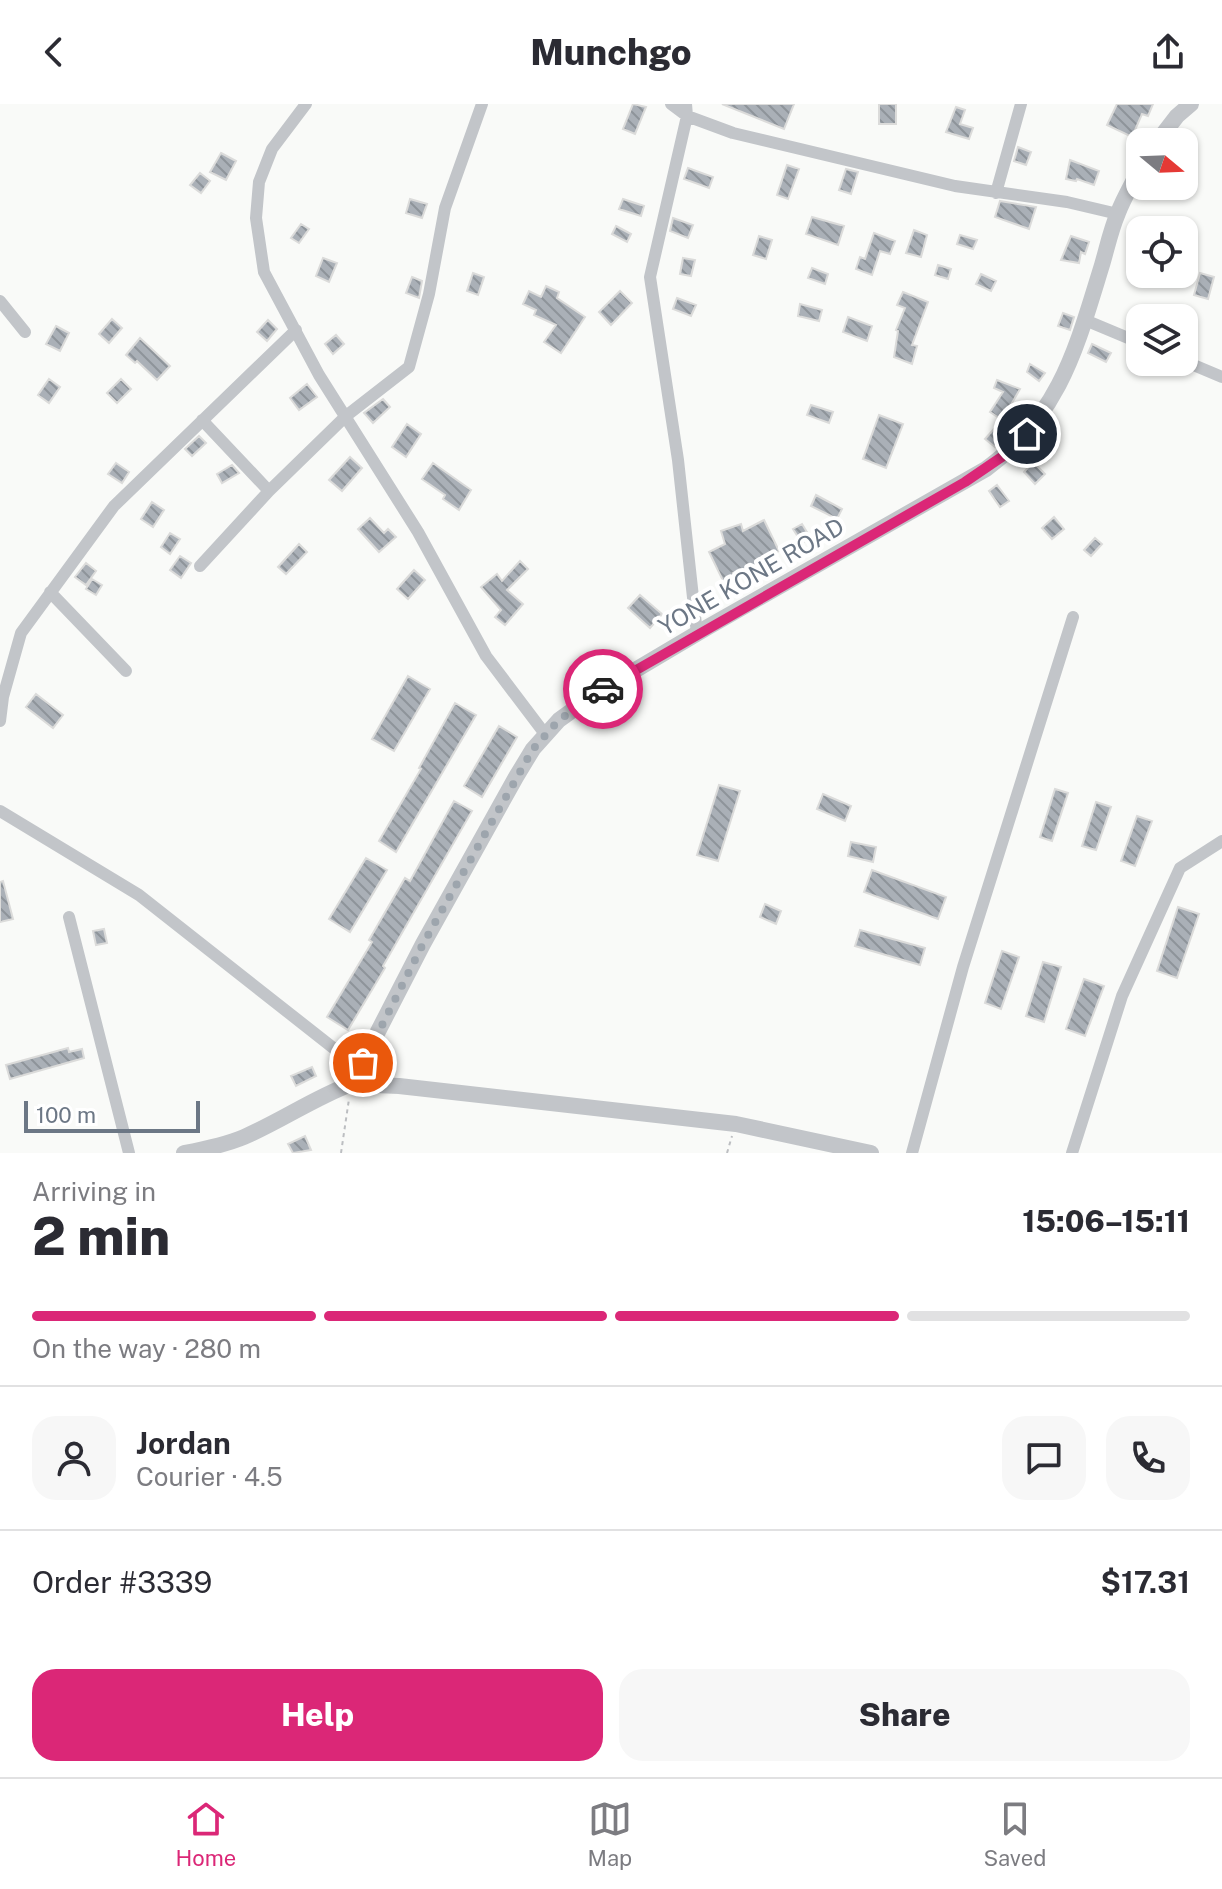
<!DOCTYPE html>
<html lang="en">
<head>
<meta charset="utf-8">
<style>
  body { margin:0; font-family:"Public Sans",sans-serif; background:#f7f7f7; color:#2b2b33; height:100vh; display:flex; flex-direction:column; font-size:30px; white-space:nowrap }
  * { box-sizing:border-box; margin:0 }
  p { font-size:26px; color:#7c7c81 }
  .icon { flex:none; width:44px; height:44px; fill:none; stroke:currentColor; stroke-width:2; stroke-linecap:round; stroke-linejoin:round }
  .map { position:relative; height:1049px; overflow:hidden }
  .side { display:flex; flex-direction:column; background:#fff; flex:1 }
  .side>* { flex:none }
  .needle { width:52px; rotate:109deg }
  .tools { position:absolute; left:1126px; top:24px; display:grid; gap:16px }
  .tools a { display:grid; place-items:center; width:72px; height:72px; border-radius:16px; background:#fff; box-shadow:0 2px 6px #0004; font-size:40px }
  .scale { position:absolute; left:24px; bottom:20px; width:176px; box-sizing:border-box; padding-left:8px; border:4px solid #6c7785; border-top:0; font-size:22px; line-height:28px; white-space:nowrap; color:#6c7785; -webkit-text-stroke:6px #fff; paint-order:stroke }
  .pin { position:absolute; display:grid; place-items:center; width:68px; height:68px; color:#fff; margin:-34px; border:4px solid #fff; border-radius:50%; box-shadow:0 2px 8px #0007 }
  .courier { position:absolute; display:grid; place-items:center; width:80px; height:80px; margin:-40px; border:6px solid #db2777; border-radius:50%; background:#fff; color:#222; box-shadow:0 2px 10px #0007 }
  .overview em { font-style:normal; font-weight:800 }
  .overview div { display:flex; flex-direction:column-reverse }
  .overview { display:flex; align-items:center; justify-content:space-between; height:136px; padding:0 32px }
  h1 { font-size:52px; font-weight:800; line-height:60px }
  .bar { display:grid; grid-template-columns:repeat(4,1fr); gap:12px 8px; align-content:center; height:96px; padding:0 32px }
  .bar i { height:10px; border-radius:6px; background:#e1e1e2 }
  .bar .selected { background:#db2777 }
  .bar p { grid-column:span 4 }
  .line { display:flex; align-items:center; gap:20px; padding:0 32px; border-top:2px solid #e1e1e2 }
  .line div { flex:1 }
  .round { display:grid; place-items:center; flex:none; width:84px; height:84px; border-radius:24px; background:#f7f7f7 }
  .button { display:flex; gap:16px; margin-top:auto; padding:16px 32px }
  .button a { flex:1; height:92px; border-radius:24px; background:#db2777; color:#fff; font-size:32px; font-weight:800; line-height:92px; text-align:center }
  .button a+a { background:#f7f7f7; color:#2b2b33 }
  header { display:flex; justify-content:space-between; align-items:center; height:104px; padding:0 32px; background:#fff; font-size:36px; font-weight:800 }
  .tab-bar { display:flex; justify-content:space-around; align-items:center; height:112px; border-top:2px solid #e1e1e2; background:#fff; font-size:22px; color:#7c7c81 }
  .tab-bar a { display:grid; justify-items:center; gap:4px }
  .tab-bar .selected { color:#db2777 }
  .map>svg:first-child { display:block }
  .building { fill:url(#building-back-hatch); stroke:#dbdbda; stroke-width:2 }
  .lines { fill:none; stroke-linecap:round; stroke-linejoin:round }
  .path { stroke:#bcbec1; stroke-width:2; stroke-dasharray:4 4; stroke-linecap:butt }
  .minor { stroke:#c2c5c9; stroke-width:12 }
  .tertiary { stroke:#c2c5c9; stroke-width:16 }
  .done { stroke:#9da5ad; stroke-width:8; stroke-dasharray:0 14.4 }
  .route { stroke:#db2777; stroke-width:10 }
  .labels { text-anchor:middle; dominant-baseline:central; stroke-width:8; stroke-linejoin:round; paint-order:stroke }
  .street-label { font-size:24px; fill:#6c7785; stroke:#fff }
</style>
</head>
<body>
<header><svg class="icon" aria-label="back" viewBox="0 0 24 24"><path d="M15 5l-7 7 7 7"/></svg>Munchgo<svg class="icon" aria-label="share" viewBox="0 0 24 24"><path d="M12 15V3M7 8l5-5 5 5M5 13v7h14v-7"/></svg></header>
<div class="map">
<svg width="1222" height="1049" viewBox="0 0 1222 1049">
  <defs>
    <pattern id="building-back-hatch" width="6" height="6" patternUnits="userSpaceOnUse" patternTransform="scale(2)"><rect width="6" height="6" fill="#aab0b7"/><path d="M-1 5l2 2M0 0l6 6M5-1l2 2" fill="none" stroke="#8e949a"/></pattern>
  </defs>
  <rect width="100%" height="100%" fill="#f9faf8"/>
  <path class="building" d="M633,0L646,3L635,30L623,25Z
    M722,0H794L784,25Z
    M879,0H896V20H879Z
    M1117,0H1153L1148,12L1142,10L1132,33L1107,21Z
    M956,3L965,6L960,20L973,24L969,35L946,28Z
    M1018,43L1031,48L1026,61L1014,57Z
    M221,49L236,57L226,76L210,68Z
    M1070,56L1099,67L1094,81L1077,75L1076,77L1066,75Z
    M787,61L799,65L788,95L777,91Z
    M688,64L713,73L709,84L684,75Z
    M846,65L858,68L851,90L839,86Z
    M200,69L210,77L201,89L190,81Z
    M410,95L427,100L422,114L406,109Z
    M623,95L644,102L641,112L619,105Z
    M1000,97L1036,103L1029,125L995,113Z
    M812,113L844,122L838,141L806,130Z
    M673,114L693,121L688,134L670,127Z
    M301,120L309,125L299,139L291,134Z
    M616,122L631,130L627,138L612,130Z
    M914,126L927,131L921,153L906,149Z
    M874,129L895,137L890,150L880,147L872,171L856,165L860,153L865,155Z
    M960,131L977,136L973,145L957,140Z
    M759,132L772,136L766,155L753,151Z
    M1071,132L1089,138L1085,150L1081,148L1079,159L1061,156Z
    M323,154L337,159L329,178L316,172Z
    M683,154L695,156L691,172L680,170Z
    M938,161L951,165L948,175L935,171Z
    M812,164L828,170L825,180L808,174Z
    M473,169L484,173L478,191L467,187Z
    M1200,169L1214,173L1208,195L1194,191Z
    M981,170L996,177L991,187L976,180Z
    M412,173L422,177L419,194L406,189Z
    M546,182L559,188L557,194L585,213L561,249L544,238L556,221L534,211L536,206L523,200L529,187L541,193Z
    M620,187L632,199L611,221L599,208Z
    M903,188L928,198L912,241L917,242L912,260L894,253L898,227L896,226L905,204L897,201Z
    M677,194L696,201L691,212L673,205Z
    M800,200L822,206L819,217L798,212Z
    M1063,209L1074,213L1070,226L1058,222Z
    M848,213L872,222L867,237L843,228Z
    M112,215L122,224L109,239L99,230Z
    M268,216L277,225L267,237L257,228Z
    M56,222L69,229L60,247L46,240Z
    M336,231L344,240L333,250L325,240Z
    M140,234L170,262L157,276L137,257L135,259L126,251Z
    M1092,240L1111,249L1106,258L1088,249Z
    M1030,260L1045,269L1039,277L1027,268Z
    M49,275L60,283L49,299L38,291Z
    M121,275L131,285L117,299L107,289Z
    M997,276L1020,285L1008,306L1016,300L1020,303L1002,331L1004,332L995,343L985,335L1002,316L990,308L1003,288L994,284Z
    M307,280L317,293L299,306L290,294Z
    M383,295L390,303L373,319L364,309Z
    M811,301L833,308L829,319L807,311Z
    M879,311L903,320L886,364L863,355Z
    M407,320L421,330L406,353L392,343Z
    M199,332L206,339L192,352L185,345Z
    M350,353L362,364L342,387L329,376Z
    M1033,358L1045,370L1035,380L1024,368Z
    M116,359L129,368L122,379L108,370Z
    M433,359L471,386L459,406L443,395L445,391L422,375Z
    M232,361L239,369L222,379L217,370Z
    M997,381L1009,397L1000,403L989,387Z
    M816,391L842,405L837,415L811,402Z
    M152,398L164,406L153,423L141,415Z
    M1054,413L1064,425L1052,435L1042,424Z
    M370,414L384,429L388,425L396,433L379,448L358,425Z
    M764,416L779,447L755,462L733,469L740,481L728,487L709,448L725,440L721,427L741,420L743,427Z
    M802,420L810,433L802,439L793,425Z
    M170,429L180,435L170,450L161,443Z
    M1095,434L1102,440L1091,452L1084,446Z
    M299,440L307,448L286,470L278,463Z
    M180,452L191,459L181,474L170,466Z
    M520,457L528,465L507,486L523,500L505,521L495,513L501,506L481,483L497,470L502,477Z
    M86,459L96,467L86,481L75,473Z
    M414,466L425,476L408,495L397,485Z
    M92,475L102,481L96,491L86,485Z
    M640,491L662,510L650,524L628,504Z
    M408,572L430,585L394,647L372,635Z
    M36,590L63,611L53,624L26,603Z
    M455,599L476,611L396,748L379,737L421,665L419,664Z
    M499,622L517,633L482,693L464,682Z
    M719,681L740,687L718,757L697,751Z
    M1055,685L1068,689L1052,737L1040,733Z
    M823,690L851,702L845,717L817,705Z
    M454,697L472,707L383,862L385,864L348,926L327,913L372,838L369,836L405,774L410,777Z
    M1096,698L1111,703L1096,746L1082,742Z
    M1137,712L1152,717L1135,762L1121,757Z
    M851,738L876,743L873,758L848,752Z
    M366,754L387,766L350,828L329,815Z
    M872,766L946,793L938,815L864,788Z
    M3,777L13,815L0,818V778Z
    M765,800L781,807L776,820L760,813Z
    M1178,803L1199,810L1177,874L1157,867Z
    M104,825L107,839L96,841L93,827Z
    M860,826L925,844L920,861L855,842Z
    M1002,847L1019,853L1001,905L985,899Z
    M1043,858L1061,863L1044,918L1026,912Z
    M1084,875L1104,882L1085,932L1066,925Z
    M68,944L69,948L82,945L84,954L10,975L6,961Z
    M312,963L316,972L296,982L291,972Z
    M305,1032L311,1046L293,1049L288,1040Z"/>
  <g class="lines">
    <path class="path" d="M341,1049L349,995
      M727,1049L732,1032"/>
    <path class="minor" d="M306,0L272,45L259,78L256,114L264,168L319,271L418,428L486,552L545,630
      M671,0L687,12L733,29L955,82L1067,98L1118,110
      M686,0L687,12L650,173L678,356L697,530
      M996,89L1021,0
      M0,197L25,228
      M1085,216L1140,239
      M1184,257L1222,273
      M202,316L269,387
      M200,462L269,387L346,312L409,263L429,190L445,104L482,0
      M50,488L126,567
      M0,617L3,593L21,529L114,402L296,226
      M0,707L139,791L360,965
      M69,813L129,1049
      M912,1049L963,863L1073,513
      M1072,1049L1122,892L1180,764L1222,737"/>
    <path class="tertiary" d="M1157,38L1177,12L1191,0
      M351,980L399,982L736,1020L871,1049
      M184,1049C205,1045 225,1041 244,1033C281,1017 314,994 351,980L423,840L516,673L533,645L559,616L595,590L708,523L986,365C1060,311 1076,245 1102,161C1107,144 1111,125 1118,109C1124,93 1133,79 1140,64"/>
  </g>
  <g class="lines">
    <path class="done" d="M363,959L423,840L533,645L559,616L603,585"/>
    <path class="route" d="M603,585L965,378L1009,348L1027,330"/>
  </g>
  <g class="labels">
    <g class="street-label">
      <text transform="translate(751 472) rotate(-30)">YONE KONE ROAD</text>
    </g>
  </g>
</svg>
<div class="tools">
<a><svg class="needle" viewBox="-14 -14 28 28"><path d="M0-13l5 13h-10z" fill="#e53935"/><path d="M0 13l5-13h-10z" fill="#7c7c81"/></svg></a>
<a><svg class="icon" aria-label="locate" viewBox="0 0 24 24"><circle cx="12" cy="12" r="6"/><path d="M12 2v4M12 18v4M2 12h4M18 12h4"/></svg></a>
<a><svg class="icon" aria-label="layers" viewBox="0 0 24 24"><path d="M12 4l9 5-9 5-9-5zM3 14l9 5 9-5"/></svg></a>
</div>
<div class="scale">100 m</div>
<div class="pin" style="left:363px;top:959px;background:#ea580c"><svg class="icon" aria-label="bag" viewBox="0 0 24 24"><path d="M5 8h14l-1 12H6zM9 8a3 3 0 0 1 6 0"/></svg></div>
<div class="pin" style="left:1027px;top:330px;background:#1f2937"><svg class="icon" aria-label="home" viewBox="0 0 24 24"><path d="M3 11l9-7 9 7M6 9v11h12V9"/></svg></div>
<div class="courier" style="left:603px;top:585px"><svg class="icon" aria-label="car" viewBox="0 0 24 24"><path d="M5 17H2v-5l4-1 3-4h7l3 4 3 1v5h-3M9 17h6M6 11h13"/><circle cx="7" cy="17" r="2"/><circle cx="17" cy="17" r="2"/></svg></div>
</div>
<section class="side">
<div class="overview"><div><h1>2 min</h1><p>Arriving in</p></div><em>15:06–15:11</em></div>
<div class="bar"><i class="selected"></i><i class="selected"></i><i class="selected"></i><i></i><p>On the way · 280 m</p></div>
<div class="line" style="height:144px"><a class="round"><svg class="icon" aria-label="person" viewBox="0 0 24 24"><circle cx="12" cy="8" r="4"/><path d="M4 21q1-7 8-7t8 7"/></svg></a><div><b>Jordan</b><p>Courier · 4.5</p></div><a class="round"><svg class="icon" aria-label="chat" viewBox="0 0 24 24"><path d="M4 5h16v11H9l-5 4z"/></svg></a><a class="round"><svg class="icon" aria-label="phone" viewBox="0 0 24 24"><path d="M5 4h4l2 5-3 2q2 4 5 5l2-3 5 2v4C11 20 4 13 5 4z"/></svg></a></div>
<div class="line" style="height:104px"><div>Order #3339</div><b>$17.31</b></div>
<div class="button"><a>Help</a><a>Share</a></div>
</section>
<nav class="tab-bar">
<a class="selected"><svg class="icon" aria-label="home" viewBox="0 0 24 24"><path d="M3 11l9-7 9 7M6 9v11h12V9"/></svg>Home</a>
<a><svg class="icon" aria-label="map" viewBox="0 0 24 24"><path d="M3 6l6-2 6 2 6-2v14l-6 2-6-2-6 2zM9 4v14M15 6v14"/></svg>Map</a>
<a><svg class="icon" aria-label="saved" viewBox="0 0 24 24"><path d="M7 4h10v16l-5-4-5 4z"/></svg>Saved</a>
</nav>
</body>
</html>
